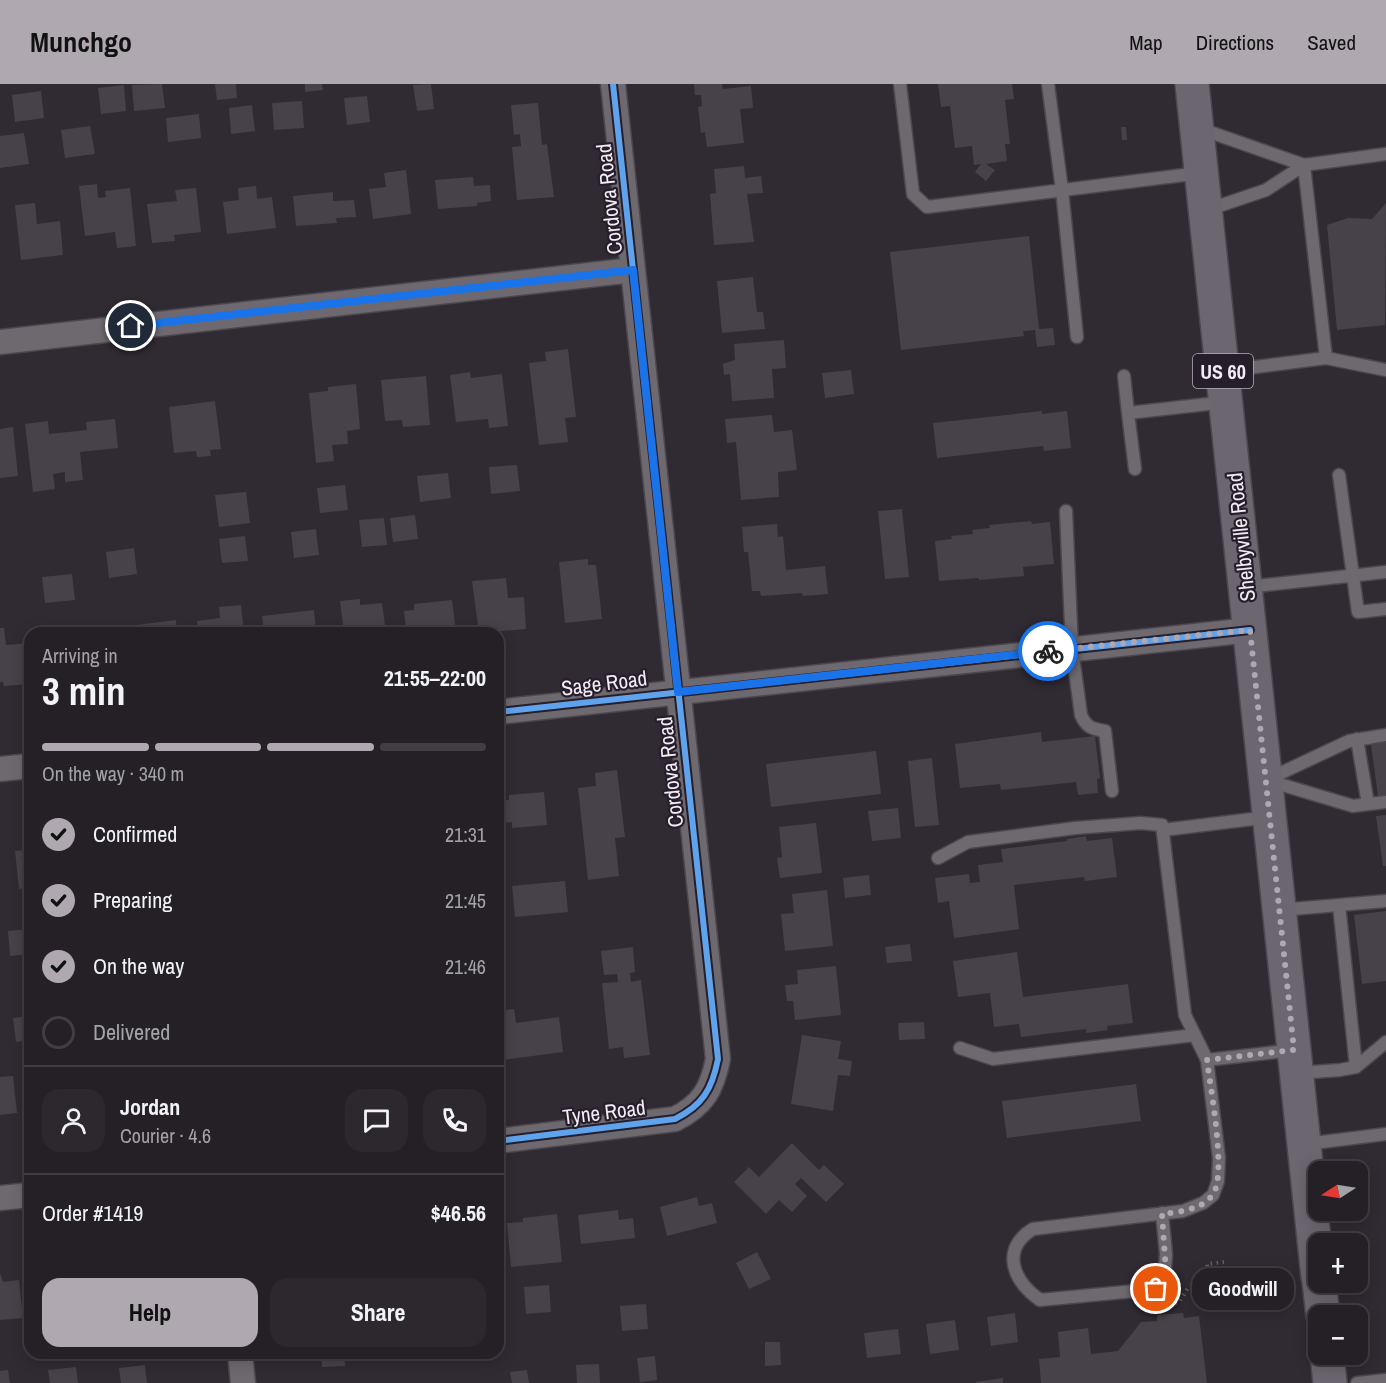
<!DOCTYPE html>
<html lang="en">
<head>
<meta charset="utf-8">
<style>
  body { margin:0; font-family:"Archivo Narrow",sans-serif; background:#2c282e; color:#f1f3f6; height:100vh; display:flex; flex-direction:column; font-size:22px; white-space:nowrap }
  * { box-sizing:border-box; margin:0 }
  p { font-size:20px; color:#a3a3a7 }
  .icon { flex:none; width:33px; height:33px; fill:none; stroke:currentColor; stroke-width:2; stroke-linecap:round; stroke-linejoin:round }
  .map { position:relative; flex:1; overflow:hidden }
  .drawer { position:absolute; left:24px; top:543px; width:480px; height:732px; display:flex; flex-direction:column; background:#242026; border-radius:18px; box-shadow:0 3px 15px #0003,0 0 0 2px #413e43 }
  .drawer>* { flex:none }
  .needle { width:39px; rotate:258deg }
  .tools { position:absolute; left:1308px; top:1077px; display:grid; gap:12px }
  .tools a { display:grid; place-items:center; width:60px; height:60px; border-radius:12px; background:#242026; box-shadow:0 3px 15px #0003,0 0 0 2px #413e43; font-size:30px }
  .pin { position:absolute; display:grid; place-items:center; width:51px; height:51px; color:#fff; margin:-26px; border:3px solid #fff; border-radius:50%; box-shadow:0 2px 6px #0007 }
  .courier { position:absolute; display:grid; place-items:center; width:60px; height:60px; margin:-30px; border:4px solid #1a73e8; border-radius:50%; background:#fff; color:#222; box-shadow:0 2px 8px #0007 }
  .bubble { position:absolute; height:42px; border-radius:18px; background:#242026; box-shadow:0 3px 15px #0003,0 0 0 2px #413e43; font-size:20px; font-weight:700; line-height:42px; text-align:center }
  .overview em { font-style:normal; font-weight:700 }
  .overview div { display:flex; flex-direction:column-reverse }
  .overview { display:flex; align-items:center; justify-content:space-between; height:102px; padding:0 18px }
  h1 { font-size:39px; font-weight:700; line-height:45px }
  .bar { display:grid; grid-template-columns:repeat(4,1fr); gap:9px 6px; align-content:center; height:72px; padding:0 18px }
  .bar i { height:8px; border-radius:4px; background:#413e43 }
  .bar .selected { background:#afa8b1 }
  .bar p { grid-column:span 4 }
  .line { display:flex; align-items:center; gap:15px; padding:0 18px; border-top:2px solid #413e43 }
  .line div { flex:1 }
  .round { display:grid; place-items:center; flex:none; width:63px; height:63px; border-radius:18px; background:#2c282e }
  ol { padding:0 18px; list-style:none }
  li { display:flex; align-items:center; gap:18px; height:66px }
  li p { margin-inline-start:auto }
  li .icon { padding:6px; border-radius:50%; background:#afa8b1; color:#111; stroke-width:4 }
  li:last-child { color:#a3a3a7 }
  li i { width:33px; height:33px; border:3px solid #413e43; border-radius:50% }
  .button { display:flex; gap:12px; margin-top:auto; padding:12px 18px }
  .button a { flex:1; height:69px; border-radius:18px; background:#afa8b1; color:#111; font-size:24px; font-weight:700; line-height:69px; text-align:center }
  .button a+a { background:#2c282e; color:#f1f3f6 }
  header { display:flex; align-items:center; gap:36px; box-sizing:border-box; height:84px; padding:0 30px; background:#afa8b1; color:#111 }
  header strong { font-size:28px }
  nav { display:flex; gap:33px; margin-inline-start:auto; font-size:21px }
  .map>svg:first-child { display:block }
  .building { fill:#474249 }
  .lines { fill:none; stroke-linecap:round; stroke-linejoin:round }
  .service-casing { stroke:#4c474e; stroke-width:15 }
  .minor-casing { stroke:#4c474e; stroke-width:27 }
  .primary-casing { stroke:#4c474e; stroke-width:36 }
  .path { stroke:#646066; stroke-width:4; stroke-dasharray:1.5 4.5; stroke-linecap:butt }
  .service { stroke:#6d696f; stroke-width:12 }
  .minor { stroke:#6d696f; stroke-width:24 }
  .primary { stroke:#6c6670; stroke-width:33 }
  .cycleway-casing { stroke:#271e2b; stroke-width:10 }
  .cycleway { stroke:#60a3ed; stroke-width:6 }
  .done { stroke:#afa8b1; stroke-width:6; stroke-dasharray:0 10.8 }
  .route { stroke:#1a73e8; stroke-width:8 }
  .labels { text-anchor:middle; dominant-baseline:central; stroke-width:4.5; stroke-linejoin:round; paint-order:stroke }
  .shield { fill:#271e2b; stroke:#b6aeb9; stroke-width:1.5 }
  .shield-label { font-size:20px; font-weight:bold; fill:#f3ecf6 }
  .street-label { font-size:21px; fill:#f3ecf6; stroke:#271e2b }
</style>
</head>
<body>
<header>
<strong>Munchgo</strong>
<nav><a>Map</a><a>Directions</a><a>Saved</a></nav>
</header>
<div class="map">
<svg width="1386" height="1299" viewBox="0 0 1386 1299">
  <rect width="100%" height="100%" fill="#302a32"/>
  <path class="building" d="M162,0L165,24L134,27L132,1Z
    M215,0H236L237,14L217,16Z
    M305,0H322L323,6L305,8Z
    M431,0L434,25L417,27L413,1Z
    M694,0H722L723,5L751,2L753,24L740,25L744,59L707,63L705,48L701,49L698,23L702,22L701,11H695Z
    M938,0H1012L1014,15L1005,16L1010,60H1005L1007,77L986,80L995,86L986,97L975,88L981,80L974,81L972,62L955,64L950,22L941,23Z
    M124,1L126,27L101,30L98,4Z
    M41,7L44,34L15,38L12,11Z
    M367,12L370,38L347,41L344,14Z
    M302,17L304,44L274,46L272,19Z
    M538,19L542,61L547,60L554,113L517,116L512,63L521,62L520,50L514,51L511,21Z
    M252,21L255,47L231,50L229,24Z
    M199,30L201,54L168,58L166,34Z
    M90,42L95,70L65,74L61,46Z
    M1121,43H1126L1127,56H1122Z
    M24,49L29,80L0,84V52Z
    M744,82L745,94L761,92L763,109L747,110L754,158L714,161L710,110L716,109L714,85Z
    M406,86L411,130L373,135L369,105L386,103L384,89Z
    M473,93L474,102L490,101L491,117L477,119V122L438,125L435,96Z
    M97,100L98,114L106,113L105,107L130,104L136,162L117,164L115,148L85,152L79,102Z
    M256,102L257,115L272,113L276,144L227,150L223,118L239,116L238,104Z
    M196,104L201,148L174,151L175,157L152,159L147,120L177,117L175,106Z
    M333,108V117L354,116L356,133L336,134L337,139L296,142L293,112Z
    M35,119L37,140L60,137L63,171L21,176L15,121Z
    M1386,119L1385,241L1337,246L1327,141L1348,134L1372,135Z
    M1029,152L1039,245L1053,244L1055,261L1037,263L1035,246L1023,247L1024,252L901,266L890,168Z
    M753,193L757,228H763L765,245L722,249L717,197Z
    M784,256L786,284L772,285L774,314L732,317L730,290L724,291L723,280L735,276L734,260Z
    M568,265L576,333L565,334L568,358L539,361L529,279L546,277L545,268Z
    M851,286L854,310L825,314L822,289Z
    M470,288L471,294L502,290L508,342L489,344L488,335L456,338L450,291Z
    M426,292L430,341L403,343L402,336L385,337L381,296Z
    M356,300L360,345L347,347L348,360L332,361L334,377L316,379L309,309L328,307V303Z
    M215,317L221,365L210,366L211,372L197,373L196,367L174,369L169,323Z
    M1042,327V330L1067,327L1071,364L1044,367L1043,362L937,374L933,339Z
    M772,331L774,348L792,346L797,386L778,388L779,413L741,416L736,358L727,359L725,335Z
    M115,335L118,364L80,368L83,396L65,398V388L53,390L55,405L33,408L25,340L48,337L49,350L87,346L86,338Z
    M13,343L18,392L0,394V345Z
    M517,381L520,407L491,410L489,383Z
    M448,389L451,414L420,418L417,392Z
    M345,401L348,426L320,429L317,404Z
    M246,408L250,439L219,443L215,411Z
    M902,425L909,493L885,495L878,427Z
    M415,431L418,455L393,458L390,434Z
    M384,434L387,461L362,463L359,436Z
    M1031,437L1032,440L1050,438L1054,480L1023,483L1024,492L979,496V494L939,497L935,457L952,455L951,452L973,450L972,446L990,444L989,441Z
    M777,440L778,453L783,452L786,486L825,482L828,510L803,512L802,509L761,512L760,507H752L748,468H744L742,443Z
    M316,445L319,471L294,474L291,448Z
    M245,452L248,477L222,479L219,455Z
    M134,464L137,490L109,494L106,468Z
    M588,475V481H596L602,535L565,539L559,478Z
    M72,490L75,516L45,519L42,493Z
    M506,494L508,514L524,513L526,545L479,549L472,497Z
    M360,515V521L382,519L386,549H335L334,541H343L340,517Z
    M452,516L456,547L416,549V545L406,546L404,527L414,526V520Z
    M241,521L244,549H198L197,537L220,534L219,523Z
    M314,526L316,549H264L262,532Z
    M176,536L177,549H129L128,542Z
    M0,544H4L6,561L30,559L29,600L4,602L3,598H0Z
    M1041,648L1042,658L1095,652L1100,694L1097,695L1098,709L1078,711L1076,698L1001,706L1000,700L960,704L955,660Z
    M1386,658V711L1378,712L1371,660Z
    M876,667L881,710L771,723L766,680Z
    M932,674L939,741L915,743L908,677Z
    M617,686L625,753L615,754L619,792L588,796L578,704L596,702L595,689Z
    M544,708L547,741L512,744V738L501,739L499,717L509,716V711Z
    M898,724L901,754L872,757L868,727Z
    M1386,731V782H1383L1376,732Z
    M816,739L822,789L780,794L777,774L782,773L779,743Z
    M1086,752L1087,757L1112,754L1117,793L1085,797L1084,793L1014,801L1019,845L954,854L949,817L938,819L935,794L969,790L970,799L980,798L978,781L1003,778L1001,765L1067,757V755Z
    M30,757V804L19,805L15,767L25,766L24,758Z
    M869,791L871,811L845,814L843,794Z
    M565,797L568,828L515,833L512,802Z
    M827,806L833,862L785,867L781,830L794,829L792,810Z
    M498,810L502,828L498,829Z
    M1386,827V897L1362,900L1354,831Z
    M30,845V870L10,872L8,847Z
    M910,860L912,877L887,879L885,863Z
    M633,863L635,888L630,889L631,898L641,896L650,971L624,974L623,963L609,965L602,899L618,898L617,890L604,891L601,867Z
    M1017,868L1023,913L1128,900L1133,939L1107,942L1108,946L1086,949V945L1021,953L1019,940L994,943L990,909L958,913L953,877Z
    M836,882L841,931L795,936L793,917H787L785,901L798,900L797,886Z
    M514,925L516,939L559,933L563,968L502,976L498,927Z
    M30,932V956L16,958L13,934Z
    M924,938L925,955L899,956L898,939Z
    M802,951L841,957L838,975L852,977L850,992L838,991L833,1027L791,1020Z
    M13,992L17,1029L0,1031V993Z
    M1136,1000L1141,1037L1007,1054L1002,1017Z
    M792,1059L819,1086L824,1081L844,1100L826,1118L801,1094L795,1100L807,1112L792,1128L779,1116L766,1130L734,1098L749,1083L759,1093Z
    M697,1113L699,1122L712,1119L717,1139L667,1152L660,1123Z
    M618,1126L619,1136L633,1134L635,1154L581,1160L578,1131Z
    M557,1130L562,1178L511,1183L507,1139L523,1138V1134Z
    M757,1168L771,1195L749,1205L736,1179Z
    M0,1189L3,1198L19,1196L23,1234L0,1236Z
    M549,1201L551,1228L526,1230L524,1203Z
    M646,1220L648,1245L622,1247L620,1222Z
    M1015,1229L1018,1258L991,1262L987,1233Z
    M1183,1229L1184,1234L1199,1232L1207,1299H1041L1039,1275L1060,1273L1058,1248L1088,1244L1091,1270L1118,1267L1141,1238L1157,1237V1231Z
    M955,1236L959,1266L930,1270L926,1240Z
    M898,1245L901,1270L867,1274L864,1249Z
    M765,1258H780L781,1281L765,1282Z
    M321,1269H344L345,1282L322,1283Z
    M655,1272L657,1296L640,1298L637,1274Z
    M599,1280L600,1299H577L576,1281Z
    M145,1281L147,1299H121L119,1284Z
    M76,1283L78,1299H50L48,1286Z
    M8,1286L10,1299H0V1287Z
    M527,1286L529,1299H512L510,1288Z
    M1003,1294V1299H976V1298Z"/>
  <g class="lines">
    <defs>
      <path id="service" d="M900,0L913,110L927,123L1200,89
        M1048,0L1062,106L1077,253
        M1201,45L1304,81
        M1207,126L1266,106L1304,81
        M1326,274L1304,81L1386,70
        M1224,287L1326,274L1386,286
        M1124,292L1128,329
        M1135,385L1128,329L1226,318
        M1339,391L1358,528L1386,525
        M1066,427L1072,565L1081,631C1086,643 1092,645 1105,647L1112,707
        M1247,503L1386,488
        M1386,651L1349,657L1266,696L1353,722L1386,718
        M1357,655L1368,720
        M1163,746L1269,733
        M938,774L968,758L1075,744L1141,739L1162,741L1185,931L1207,976
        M1339,821L1356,983
        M1280,826L1386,817
        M960,964L993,975L1195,951
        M1298,989L1340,986L1356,983L1386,958
        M1306,1060L1386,1050
        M1162,1129L1166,1170L1164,1199L1156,1205L1040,1216C1013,1197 1000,1165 1033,1145L1183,1127L1203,1119L1213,1111L1218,1097L1219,1074L1207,976L1293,966
        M1357,1299L1386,1296"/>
      <path id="minor" d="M0,258L633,186
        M498,628L1250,546
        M0,685L30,682
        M498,1057L675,1035C703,1021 712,1005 718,975L613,0
        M0,1114L30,1111
        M240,1269L243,1299"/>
      <path id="primary" d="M1192,0L1318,1193
        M1319,1198L1323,1232
        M1327,1270L1330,1299"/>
    </defs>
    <use href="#service" class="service-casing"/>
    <use href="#minor" class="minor-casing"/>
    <use href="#primary" class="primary-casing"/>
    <path class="path" d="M1164,1224L1180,1217L1189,1202L1209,1199L1207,1180L1224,1178"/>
    <use href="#service" class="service"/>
    <use href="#minor" class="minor"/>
    <use href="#primary" class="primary"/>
    <defs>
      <path id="cycleway" d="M498,628L1250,546
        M498,1057L675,1035C703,1021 712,1005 718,975L613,0"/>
    </defs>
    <use href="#cycleway" class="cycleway-casing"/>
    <use href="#cycleway" class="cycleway"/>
  </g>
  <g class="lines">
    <path class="done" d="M1048,567L1250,546L1294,966L1207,976C1210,1002 1227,1091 1213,1110C1203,1126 1178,1128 1162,1130L1166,1188L1164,1199L1156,1205"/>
    <path class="route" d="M131,242L633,186L678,608L1048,567"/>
  </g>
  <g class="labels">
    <rect class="shield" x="1193" y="270" width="60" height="34" rx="4.5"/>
    <g class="shield-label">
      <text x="1223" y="287">US 60</text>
    </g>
    <g class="street-label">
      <text transform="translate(609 115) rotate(-96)">Cordova Road</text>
      <text transform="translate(1241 453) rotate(-96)">Shelbyville Road</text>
      <text transform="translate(604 599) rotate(-7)">Sage Road</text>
      <text transform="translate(670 688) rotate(-96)">Cordova Road</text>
      <text transform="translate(604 1028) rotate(-7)">Tyne Road</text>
    </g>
  </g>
</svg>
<div class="tools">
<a><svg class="needle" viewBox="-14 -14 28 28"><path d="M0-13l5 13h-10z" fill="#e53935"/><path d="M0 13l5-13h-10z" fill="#a3a3a7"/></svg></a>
<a>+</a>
<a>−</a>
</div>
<div class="pin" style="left:1156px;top:1205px;background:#ea580c"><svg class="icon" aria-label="bag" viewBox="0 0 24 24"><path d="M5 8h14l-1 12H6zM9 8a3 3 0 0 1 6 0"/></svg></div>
<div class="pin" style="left:131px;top:242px;background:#1f2937"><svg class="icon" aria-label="home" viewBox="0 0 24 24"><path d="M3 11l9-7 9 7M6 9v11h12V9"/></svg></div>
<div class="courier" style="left:1048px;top:567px"><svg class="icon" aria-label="bike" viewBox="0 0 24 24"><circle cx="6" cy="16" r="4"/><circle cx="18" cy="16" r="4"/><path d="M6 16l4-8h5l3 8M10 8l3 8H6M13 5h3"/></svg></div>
<div class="bubble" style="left:1192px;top:1184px;width:102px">Goodwill</div>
<section class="drawer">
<div class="overview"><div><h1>3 min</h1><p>Arriving in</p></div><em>21:55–22:00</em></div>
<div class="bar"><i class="selected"></i><i class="selected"></i><i class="selected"></i><i></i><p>On the way · 340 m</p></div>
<ol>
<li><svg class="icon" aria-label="check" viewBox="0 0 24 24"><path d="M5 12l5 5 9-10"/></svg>Confirmed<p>21:31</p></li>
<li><svg class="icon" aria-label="check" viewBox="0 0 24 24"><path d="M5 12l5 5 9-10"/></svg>Preparing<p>21:45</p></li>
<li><svg class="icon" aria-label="check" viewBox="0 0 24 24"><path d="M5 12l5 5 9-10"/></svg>On the way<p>21:46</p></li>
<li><i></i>Delivered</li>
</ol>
<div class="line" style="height:108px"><a class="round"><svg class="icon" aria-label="person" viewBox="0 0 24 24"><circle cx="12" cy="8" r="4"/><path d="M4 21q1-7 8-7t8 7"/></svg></a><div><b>Jordan</b><p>Courier · 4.6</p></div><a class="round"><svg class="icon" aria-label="chat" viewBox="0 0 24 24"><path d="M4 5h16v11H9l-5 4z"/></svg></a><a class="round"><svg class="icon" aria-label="phone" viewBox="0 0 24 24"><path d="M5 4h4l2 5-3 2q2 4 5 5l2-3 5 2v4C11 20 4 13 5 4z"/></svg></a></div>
<div class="line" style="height:78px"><div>Order #1419</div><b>$46.56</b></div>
<div class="button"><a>Help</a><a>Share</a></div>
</section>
</div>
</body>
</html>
